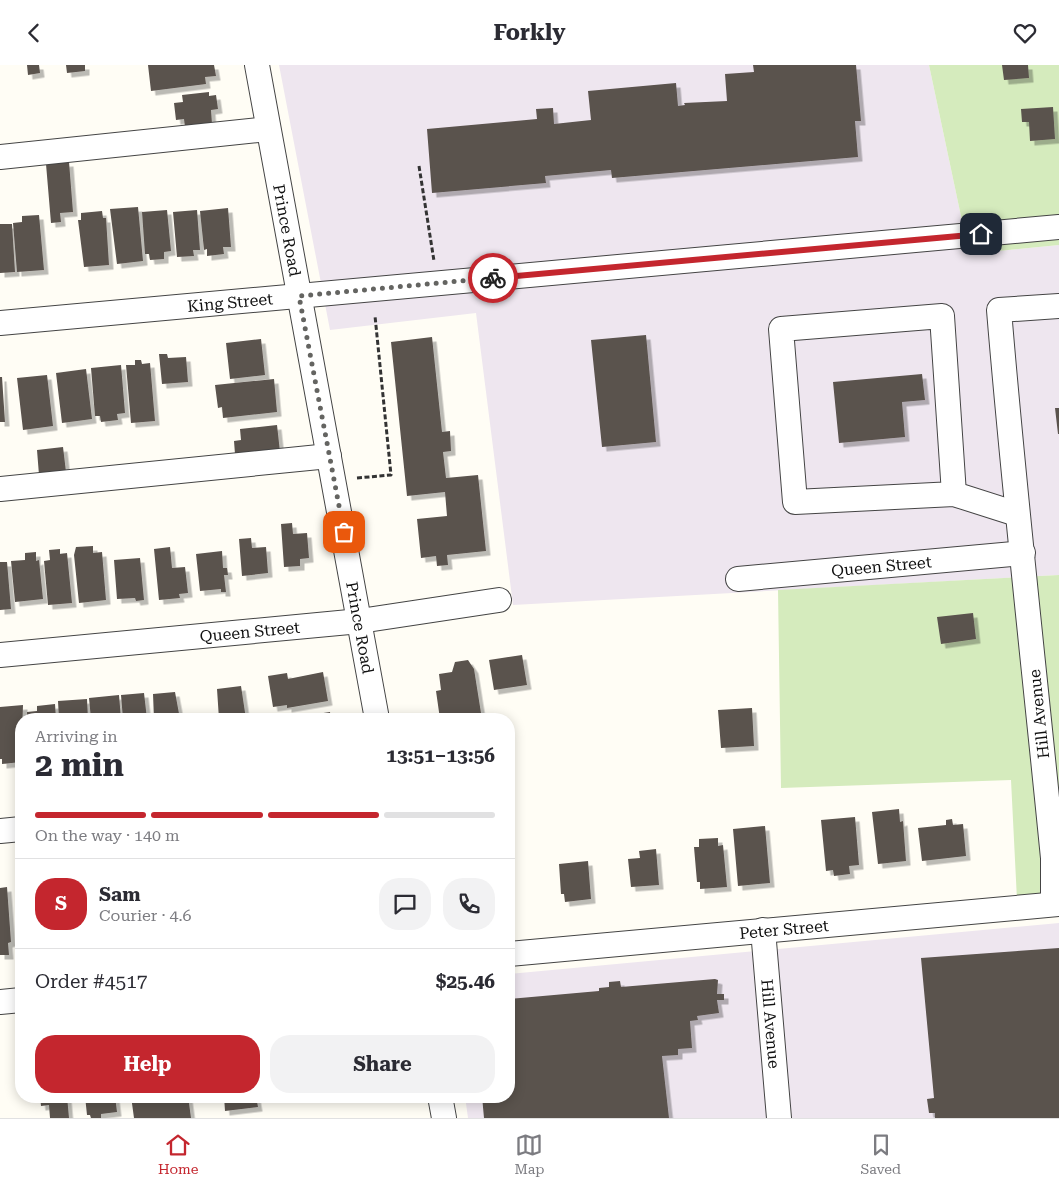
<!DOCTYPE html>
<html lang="en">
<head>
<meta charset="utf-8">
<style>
  body { margin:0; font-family:"Roboto Serif",serif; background:#f2f2f3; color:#2b2b33; height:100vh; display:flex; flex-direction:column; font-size:19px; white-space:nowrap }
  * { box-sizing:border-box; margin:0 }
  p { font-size:16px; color:#7c7c81 }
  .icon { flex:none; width:28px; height:28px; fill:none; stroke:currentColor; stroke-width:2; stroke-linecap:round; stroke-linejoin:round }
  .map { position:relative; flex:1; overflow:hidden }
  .panel { position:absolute; left:15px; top:648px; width:500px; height:390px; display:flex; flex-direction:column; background:#fff; border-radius:20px; box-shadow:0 2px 12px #0003 }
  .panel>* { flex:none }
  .pin { position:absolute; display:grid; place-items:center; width:42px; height:42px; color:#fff; margin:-21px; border-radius:10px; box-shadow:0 2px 8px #0006 }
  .courier { position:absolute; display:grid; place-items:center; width:50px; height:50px; margin:-25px; border:4px solid #c4262e; border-radius:50%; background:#fff; color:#222; box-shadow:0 1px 6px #0007 }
  .summary em { font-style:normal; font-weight:700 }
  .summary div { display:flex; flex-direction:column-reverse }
  .summary { display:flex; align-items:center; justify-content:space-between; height:85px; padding:0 20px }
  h1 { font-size:32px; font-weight:700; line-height:38px }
  .bar { display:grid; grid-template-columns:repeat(4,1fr); gap:8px 5px; align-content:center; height:60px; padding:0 20px }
  .bar i { height:6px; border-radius:4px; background:#e1e1e2 }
  .bar .active { background:#c4262e }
  .bar p { grid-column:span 4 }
  .line { display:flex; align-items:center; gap:12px; padding:0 20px; border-top:1px solid #e1e1e2 }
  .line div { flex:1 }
  .round { display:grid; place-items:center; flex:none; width:52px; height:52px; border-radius:20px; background:#f2f2f3 }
  .action { display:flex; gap:10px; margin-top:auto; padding:10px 20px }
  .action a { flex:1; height:58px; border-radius:20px; background:#c4262e; color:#fff; font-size:20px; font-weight:700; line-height:58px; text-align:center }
  .action a+a { background:#f2f2f3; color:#2b2b33 }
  header { display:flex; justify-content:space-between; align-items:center; height:65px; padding:0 20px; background:#fff; font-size:22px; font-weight:700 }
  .menu { display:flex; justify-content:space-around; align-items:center; height:70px; border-top:1px solid #e1e1e2; background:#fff; font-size:14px; color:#7c7c81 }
  .menu a { display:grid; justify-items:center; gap:2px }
  .menu .active { color:#c4262e }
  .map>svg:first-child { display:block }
  .industrial { fill:#eee6ef }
  .green { fill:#d5ebbd }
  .building { fill:#5a524d; filter:url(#shadow) }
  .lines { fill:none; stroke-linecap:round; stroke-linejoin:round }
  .minor-casing { stroke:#444; stroke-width:26 }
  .path { stroke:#333; stroke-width:3; stroke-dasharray:5 2.5; stroke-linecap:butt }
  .minor { stroke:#fff; stroke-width:24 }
  .done { stroke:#646461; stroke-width:5; stroke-dasharray:0 9 }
  .route { stroke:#c4262e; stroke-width:6 }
  .labels { text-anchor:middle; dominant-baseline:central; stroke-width:5; stroke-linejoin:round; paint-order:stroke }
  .street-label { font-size:16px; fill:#111; stroke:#fff }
</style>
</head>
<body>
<header><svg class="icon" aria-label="back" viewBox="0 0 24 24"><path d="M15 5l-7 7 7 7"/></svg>Forkly<svg class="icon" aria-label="heart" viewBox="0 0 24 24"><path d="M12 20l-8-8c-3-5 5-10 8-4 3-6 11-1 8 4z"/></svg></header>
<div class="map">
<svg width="1059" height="1053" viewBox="0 0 1059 1053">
  <defs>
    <filter id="shadow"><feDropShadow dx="4.5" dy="4.5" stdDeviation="0" flood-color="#0004"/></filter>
  </defs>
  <rect width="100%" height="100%" fill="#fffdf5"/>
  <path class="industrial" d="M279,0H929L969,189L1059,180V510L513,540L476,248L330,265Z
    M1059,858V1053H468L465,1031H509V909Z"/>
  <path class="green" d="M929,0H1059V180L969,189Z
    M1059,510V832L1017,835L1011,715L781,723L778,525Z"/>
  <path class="building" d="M27,0H39L40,8L28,10Z
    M66,0H85V6L67,8Z
    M148,0H214L216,11L205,12L206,19L151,26Z
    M753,0H856L861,56H855L858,92L612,113L611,105L545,111L546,118L432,128L427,64L537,54L536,44L553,43L554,59L591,55L588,26L676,18L678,41L685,40L684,38L727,36L725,9L754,7Z
    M1002,0H1028L1029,13L1004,15Z
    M209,27V31L216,30L218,44L211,45L212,59L185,62L184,54L176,55L174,38L183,37L182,30Z
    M1053,42L1055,74L1030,76L1029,57H1022L1021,44Z
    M69,97L73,147L60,148L61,157L51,158L46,99Z
    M138,142L143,196L117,199L110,144Z
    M228,143L231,182H223L224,189L207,191V184L204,185L200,146Z
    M167,145L171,186L164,187V194L150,195L149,189H145L142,147Z
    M197,145L200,185H193L194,191L177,192L173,147Z
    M102,146L103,153H106L109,200L84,202L78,155H81V148Z
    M39,150L44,205L17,207L13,158L22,157V151Z
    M0,159H12L15,207L0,208Z
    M646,270L656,377L602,382L591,275Z
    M432,272L442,367L450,366L451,386L443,387L446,413L478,410L486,486L447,490L448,500L437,501L436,491L421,493L417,454L447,451L445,427L407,431L391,277Z
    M261,274L265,310L230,314L226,278Z
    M159,289H167L168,293L186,292L188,317L162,319Z
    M135,295H141L142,299L150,298L155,356L131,358L126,300H135Z
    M121,300L125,348L117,349L118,355L101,357L100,351H95L91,303Z
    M86,304L92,354L62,358L56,308Z
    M922,309L925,335L902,337L905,372L839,378L833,317Z
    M47,310L53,361L23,365L17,313Z
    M0,312H2L5,357H0Z
    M274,314L277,347L223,353L222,342L218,343L215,320Z
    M1055,343H1059V369H1058Z
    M277,360L280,387L235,389L234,376L241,375L240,364Z
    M63,382L66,407L39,410L37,385Z
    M292,458L293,469L307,468L309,493L300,494V501L284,502L281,459Z
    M251,473L252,483L266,482L268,508L242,511L239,474Z
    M93,481V488L102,487L106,535L79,538L74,490L76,482Z
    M170,482L172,503L185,502L188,528L179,529L180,533L159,535L154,484Z
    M60,484V489L67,488L72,538L48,540L44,496L50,495L49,485Z
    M222,486L223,503H227L228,510H224L226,527H221V524L200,526L196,489Z
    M36,487V496L39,495L43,534L15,537L11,496L25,495V488Z
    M140,493L144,535L136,536L135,533L117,534L114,495Z
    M0,497H7L11,544L0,545Z
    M973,548L976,574L941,579L937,552Z
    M522,590L527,620L494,625L489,595Z
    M468,595L474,604L481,648L440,654L436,626L441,625L439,609L452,607L455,597Z
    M323,607L328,636L287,643V640L273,642L268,611L287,608L288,614Z
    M241,621L246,654H219L217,624Z
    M175,627L180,654H154L153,629Z
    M144,628L147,654H123L121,630Z
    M119,630L121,654H91L89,633Z
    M87,634L88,654H59L58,636Z
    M55,639L56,654H27V647L37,646V641Z
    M23,640L21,697L2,699V694H0V642Z
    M752,643L754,681L721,683L718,645Z
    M330,647L331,654H290V653Z
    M899,744L900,757L903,756L906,796L878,799L872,747Z
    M855,752L859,800L849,801L850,809L834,811L833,805L826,806L821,755Z
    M952,754L953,760L963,759L966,791L922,796L918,763L946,760V755Z
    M765,761L770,818L738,821L733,764Z
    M718,773V781L723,780L727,822L700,824V817H697L694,782H699V774Z
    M656,784L659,820L631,822L628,794L640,793L639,786Z
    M588,796L591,834L565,837L564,829H561L559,799Z
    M7,822L11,877L8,878L9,890H0V823Z
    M15,846H21V876L18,877Z
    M1059,883V1053H935V1048H929L927,1034L934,1033L921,893Z
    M715,914L718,915L717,929H724V935H717L719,948L697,951L698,955L690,956L692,983L678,984V990L662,991L669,1053H484L482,1031H509V934L599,926V923L609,922V917L620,916L621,922Z
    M40,1031H67L69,1053H50L49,1040L41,1041Z
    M85,1031H115L117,1047L101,1049V1053H91L90,1050H87Z
    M131,1031H188L191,1053H134Z
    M224,1031H256L258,1042L225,1046Z"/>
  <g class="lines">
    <defs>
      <g id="minor">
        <path id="s1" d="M257,0L377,654"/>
        <path d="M0,92L268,64"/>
        <path id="s2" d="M0,258L1059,162"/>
        <path d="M0,424L329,391"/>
        <path d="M954,429L795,437L781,264L942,251L954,429L1017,449"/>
        <path id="s3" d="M738,514L1023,488"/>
        <path id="s4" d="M0,590L360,556L499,535"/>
        <path d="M0,766L21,764"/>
        <path d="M1053,839V793C1035,610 1014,428 999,245L1059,241"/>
        <path id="s5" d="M763,865L779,1053"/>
        <path id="s6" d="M509,889L1059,839"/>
        <path d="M0,937L21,935"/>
        <path d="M440,1031L444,1053"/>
      </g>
    </defs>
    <use href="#minor" class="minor-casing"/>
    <path class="path" d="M419,101L434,196
      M357,413L391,410L375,251"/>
    <use href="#minor" class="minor"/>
  </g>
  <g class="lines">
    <path class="done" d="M344,467L299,231L493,213"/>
    <path class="route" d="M493,213L981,169"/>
  </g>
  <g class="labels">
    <g class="street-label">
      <text stroke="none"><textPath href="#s1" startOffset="168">Prince Road</textPath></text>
      <text stroke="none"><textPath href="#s2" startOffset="231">King Street</textPath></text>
      <text stroke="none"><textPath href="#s3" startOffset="144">Queen Street</textPath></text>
      <text stroke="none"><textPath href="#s1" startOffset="572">Prince Road</textPath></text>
      <text stroke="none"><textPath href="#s4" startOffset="251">Queen Street</textPath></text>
      <text transform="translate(1039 649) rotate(-96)">Hill Avenue</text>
      <text stroke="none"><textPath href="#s6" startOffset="276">Peter Street</textPath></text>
      <text stroke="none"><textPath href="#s5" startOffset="94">Hill Avenue</textPath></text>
    </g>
  </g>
</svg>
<div class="pin" style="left:344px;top:467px;background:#ea580c"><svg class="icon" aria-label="bag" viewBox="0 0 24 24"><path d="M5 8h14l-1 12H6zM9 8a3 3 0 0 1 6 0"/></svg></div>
<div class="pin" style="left:981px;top:169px;background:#1f2937"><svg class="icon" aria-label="home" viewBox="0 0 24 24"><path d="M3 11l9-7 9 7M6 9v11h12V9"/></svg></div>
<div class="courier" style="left:493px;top:213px"><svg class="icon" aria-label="bike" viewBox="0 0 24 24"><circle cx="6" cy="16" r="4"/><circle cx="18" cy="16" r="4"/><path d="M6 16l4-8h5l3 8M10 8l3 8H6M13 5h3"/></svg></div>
<section class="panel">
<div class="summary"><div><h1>2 min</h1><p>Arriving in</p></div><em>13:51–13:56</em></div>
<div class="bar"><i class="active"></i><i class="active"></i><i class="active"></i><i></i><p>On the way · 140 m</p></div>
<div class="line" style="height:90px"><b class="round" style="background:#c4262e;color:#fff">S</b><div><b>Sam</b><p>Courier · 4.6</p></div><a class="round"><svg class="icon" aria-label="chat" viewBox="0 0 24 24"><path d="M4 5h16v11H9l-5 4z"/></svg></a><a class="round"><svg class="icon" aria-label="phone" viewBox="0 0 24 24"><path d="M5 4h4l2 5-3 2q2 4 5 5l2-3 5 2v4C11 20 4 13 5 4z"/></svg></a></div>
<div class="line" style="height:65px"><div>Order #4517</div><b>$25.46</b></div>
<div class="action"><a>Help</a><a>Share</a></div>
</section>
</div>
<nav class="menu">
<a class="active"><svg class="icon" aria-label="home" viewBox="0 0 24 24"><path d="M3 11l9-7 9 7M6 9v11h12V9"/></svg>Home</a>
<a><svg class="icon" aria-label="map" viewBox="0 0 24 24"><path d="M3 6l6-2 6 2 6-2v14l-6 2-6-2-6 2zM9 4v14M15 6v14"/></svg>Map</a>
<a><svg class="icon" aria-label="saved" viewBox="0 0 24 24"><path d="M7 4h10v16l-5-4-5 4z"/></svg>Saved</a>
</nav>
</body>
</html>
